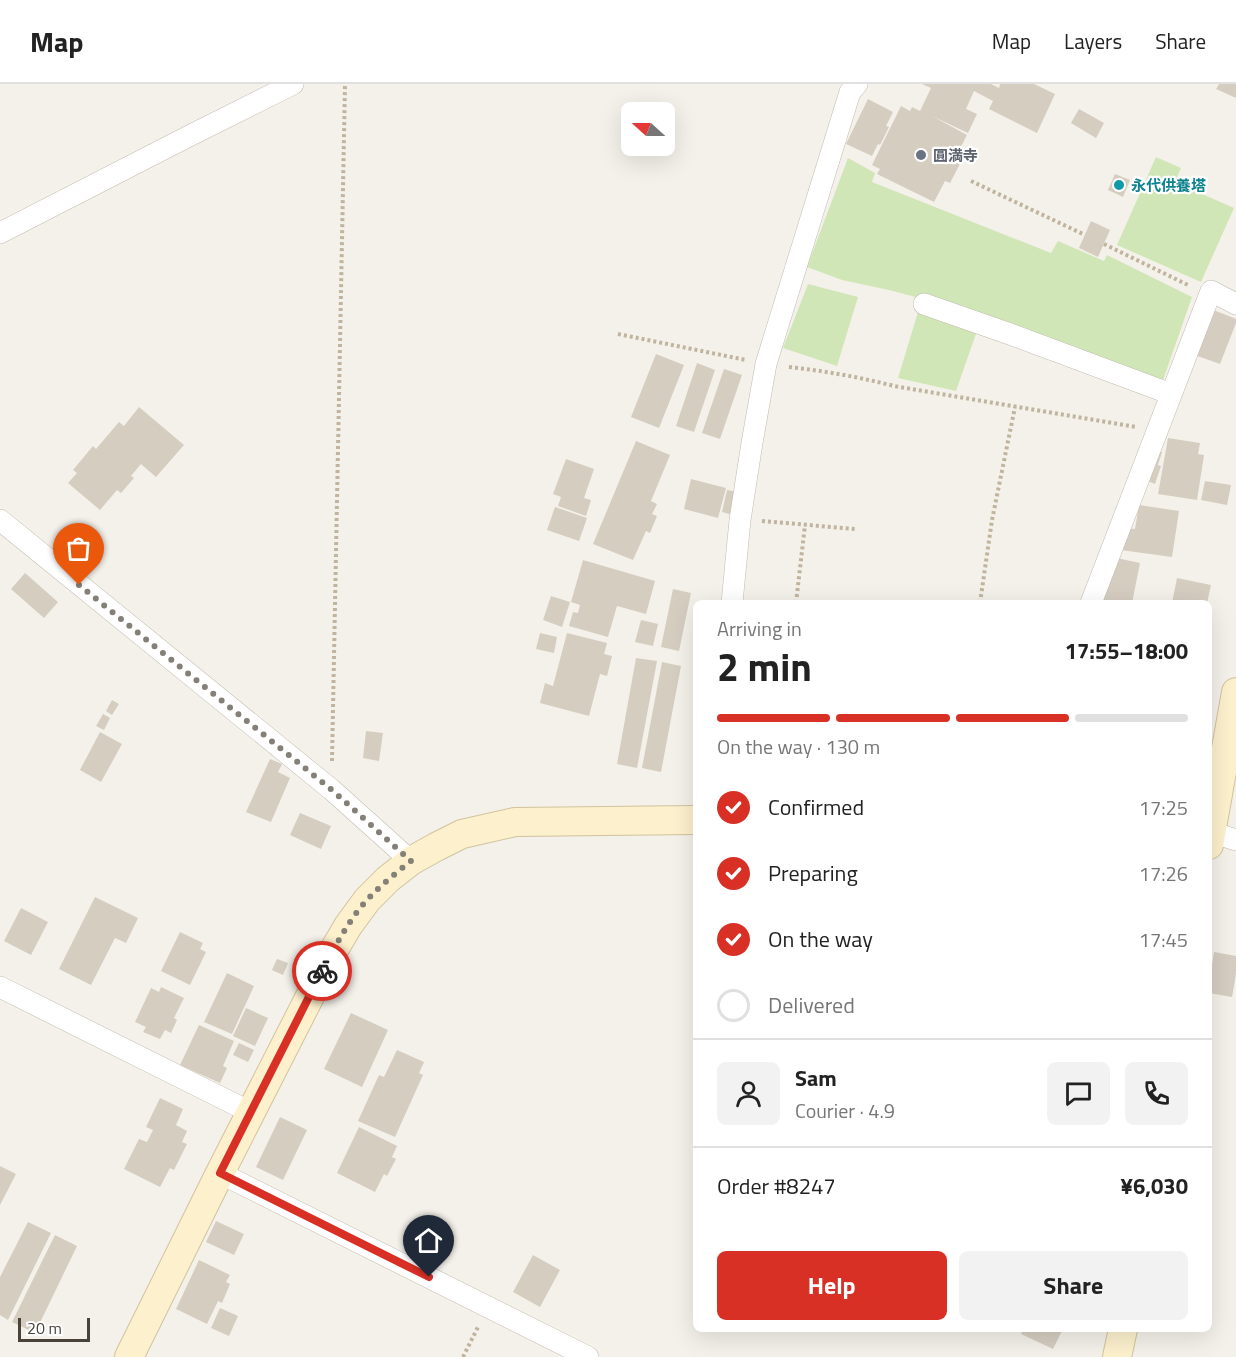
<!DOCTYPE html>
<html lang="en">
<head>
<meta charset="utf-8">
<style>
  body { margin:0; font-family:"Titillium Web","Noto Sans JP",sans-serif; background:#f2f2f2; color:#222; height:100vh; display:flex; flex-direction:column; font-size:22px; white-space:nowrap }
  * { box-sizing:border-box; margin:0 }
  p { font-size:20px; color:#767676 }
  .icon { flex:none; width:33px; height:33px; fill:none; stroke:currentColor; stroke-width:2; stroke-linecap:round; stroke-linejoin:round }
  .map { position:relative; flex:1; overflow:hidden }
  .sheet { position:absolute; left:693px; top:516px; width:519px; height:732px; display:flex; flex-direction:column; background:#fff; border-radius:9px; box-shadow:0 6px 24px #0002 }
  .sheet>* { flex:none }
  .needle { width:39px; rotate:291deg }
  .controls { position:absolute; left:621px; top:18px; display:grid; gap:12px }
  .controls a { display:grid; place-items:center; width:54px; height:54px; border-radius:9px; background:#fff; box-shadow:0 6px 24px #0002; font-size:30px }
  .scale { position:absolute; left:18px; bottom:15px; width:72px; box-sizing:border-box; padding-left:6px; border:3px solid #484239; border-top:0; font-size:16px; line-height:21px; white-space:nowrap; color:#484239; -webkit-text-stroke:4px #fff; paint-order:stroke }
  .pin { position:absolute; display:grid; place-items:center; width:51px; height:51px; color:#fff; margin:-62px -26px; border-radius:50% 50% 50% 0; rotate:-45deg; box-shadow:0 0 6px #0007 }
  .pin .icon { rotate:45deg }
  .courier { position:absolute; display:grid; place-items:center; width:60px; height:60px; margin:-30px; border:4px solid #d93025; border-radius:50%; background:#fff; color:#222; box-shadow:0 2px 8px #0007 }
  .summary em { font-style:normal; font-weight:700 }
  .summary div { display:flex; flex-direction:column-reverse }
  .summary { display:flex; align-items:center; justify-content:space-between; height:102px; padding:0 24px }
  h1 { font-size:39px; font-weight:700; line-height:45px }
  .bar { display:grid; grid-template-columns:repeat(4,1fr); gap:9px 6px; align-content:center; height:72px; padding:0 24px }
  .bar i { height:8px; border-radius:4px; background:#e0e0e0 }
  .bar .active { background:#d93025 }
  .bar p { grid-column:span 4 }
  .line { display:flex; align-items:center; gap:15px; padding:0 24px; border-top:2px solid #e0e0e0 }
  .line div { flex:1 }
  .round { display:grid; place-items:center; flex:none; width:63px; height:63px; border-radius:9px; background:#f2f2f2 }
  ol { padding:0 24px; list-style:none }
  li { display:flex; align-items:center; gap:18px; height:66px }
  li p { margin-inline-start:auto }
  li .icon { padding:6px; border-radius:50%; background:#d93025; color:#fff; stroke-width:4 }
  li:last-child { color:#767676 }
  li i { width:33px; height:33px; border:3px solid #e0e0e0; border-radius:50% }
  .action { display:flex; gap:12px; margin-top:auto; padding:12px 24px }
  .action a { flex:1; height:69px; border-radius:9px; background:#d93025; color:#fff; font-size:24px; font-weight:700; line-height:69px; text-align:center }
  .action a+a { background:#f2f2f2; color:#222 }
  header { display:flex; align-items:center; gap:36px; box-sizing:border-box; height:84px; padding:0 30px; background:#fff; border-bottom:2px solid #e0e0e0 }
  header strong { font-size:28px }
  nav { display:flex; gap:33px; margin-inline-start:auto; font-size:21px }
  .map>svg:first-child { display:block }
  .green { fill:#d1e6b6 }
  .building { fill:#d5cdc0 }
  .lines { fill:none; stroke-linecap:round; stroke-linejoin:round }
  .street-casing { stroke:#c2bcb0; stroke-width:22 }
  .secondary-casing { stroke:#d1c39c; stroke-width:30 }
  .path { stroke:#c0b49f; stroke-width:4; stroke-dasharray:3 3; stroke-linecap:butt }
  .street { stroke:#fff; stroke-width:21 }
  .secondary { stroke:#fcf0cd; stroke-width:28 }
  .done { stroke:#847f77; stroke-width:6; stroke-dasharray:0 10.8 }
  .route { stroke:#d93025; stroke-width:8 }
  .worship-dot { fill:#6b7280; stroke:#fff; stroke-width:2 }
  .culture-dot { fill:#0f9aa8; stroke:#fff; stroke-width:2 }
  .labels { text-anchor:middle; dominant-baseline:central; stroke-width:4.5; stroke-linejoin:round; paint-order:stroke }
  .worship-label { font-size:15px; font-weight:bold; fill:#5b616d; stroke:#fff; text-anchor:start }
  .culture-label { font-size:15px; font-weight:bold; fill:#0d838f; stroke:#fff; text-anchor:start }
</style>
</head>
<body>
<header>
<strong>Map</strong>
<nav><a>Map</a><a>Layers</a><a>Share</a></nav>
</header>
<div class="map">
<svg width="1236" height="1273" viewBox="0 0 1236 1273">
  <rect width="100%" height="100%" fill="#f4f1ea"/>
  <path class="green" d="M1156,73L1181,84L1175,98L1234,124L1201,198L1117,161Z
    M848,74L875,89L872,98L1051,169L1058,157L1104,177L1107,171L1192,213L1162,299L981,230L889,206L842,196L807,183Z
    M808,200L858,213L837,282L783,264Z
    M918,228L977,247L956,307L898,294Z"/>
  <path class="building" d="M922,0H991L999,4L1000,0H1034L1055,10L1037,49L989,25L993,17L974,7L966,25L977,30L968,49L932,32L967,51L957,70L963,74L950,99L945,97L934,118L877,90L880,85L872,81L901,22L910,27L912,23L920,27L931,4Z
    M1219,0H1236V14L1216,5Z
    M868,15L893,28L886,42L889,43L880,61L878,60L872,72L846,60Z
    M1079,25L1104,39L1096,54L1071,39Z
    M1115,90L1130,96L1123,113L1108,106Z
    M1091,137L1110,146L1098,173L1079,164Z
    M1211,225L1236,235V239L1220,280L1192,270Z
    M656,270L684,281L659,344L631,333Z
    M697,279L715,286L694,348L676,342Z
    M724,285L742,291L720,355L702,349Z
    M139,323L184,361L156,393L141,380L131,392L134,394L121,409L117,406L100,426L68,399L77,389L73,386L93,362L96,365L119,338L124,342Z
    M1168,354L1200,359L1198,370L1204,371L1197,416L1158,410Z
    M636,357L670,371L651,417L657,420L652,430L657,432L650,449L646,447L633,476L593,460Z
    M1154,365L1162,368L1158,381L1161,382L1155,400L1143,395Z
    M566,375L594,385L584,414L591,416L586,432L558,422L561,413L553,410Z
    M691,395L726,404L718,434L684,425Z
    M1205,397L1231,401L1227,421L1201,416Z
    M727,406L738,408L732,431L722,428Z
    M1139,421L1179,427L1172,473L1121,466L1125,444L1135,445Z
    M555,423L587,434L579,457L547,446Z
    M1112,473L1140,479L1132,519H1103Z
    M583,476L655,497L646,530L617,522L608,553L569,542L573,528L578,529L580,521L571,518Z
    M25,489L58,518L44,534L11,505Z
    M1177,494L1211,501L1207,519H1172Z
    M673,505L691,509L679,567L661,563Z
    M551,512L570,518L562,543L543,536Z
    M641,536L658,540L653,562L635,558Z
    M540,549L557,553L554,569L536,565Z
    M567,549L607,559L604,570L612,572L607,592L600,590L589,632L540,619L545,599L553,602Z
    M636,574L657,577L637,684L617,680Z
    M662,578L681,582L661,688L642,684Z
    M112,616L119,620L112,631L106,627Z
    M103,630L110,634L104,646L96,642Z
    M366,647L383,649L379,677L363,674Z
    M100,648L122,660L101,698L80,686Z
    M270,675L282,680L278,688L290,694L271,738L246,728Z
    M300,729L331,742L321,765L290,751Z
    M95,813L138,834L126,859L115,854L91,901L59,885Z
    M21,824L48,838L31,871L4,857Z
    M180,848L203,859L200,865L206,868L190,901L161,887Z
    M1214,868L1236,872V890L1232,913L1209,909V900Z
    M277,875L288,879L283,891L272,886Z
    M227,889L254,902L232,950L204,938Z
    M161,903L184,914L174,934L177,936L171,949L165,946L160,955L143,948L146,943L135,938L151,904L159,908Z
    M246,924L268,934L255,962L233,952Z
    M351,929L388,946L362,1003L324,985Z
    M199,941L234,957L223,982L227,984L220,999L180,981Z
    M239,959L254,966L248,978L233,971Z
    M397,966L424,978L419,989L423,991L395,1053L358,1037L379,991L384,993Z
    M160,1014L183,1025L176,1041L187,1047L182,1058L187,1060L174,1086L170,1084L160,1103L124,1085L139,1055L147,1058L153,1046L146,1043Z
    M280,1033L307,1046L283,1096L256,1083Z
    M359,1043L397,1062L392,1073L396,1075L387,1092L384,1090L375,1108L337,1089Z
    M0,1082L16,1090L0,1121Z
    M216,1137L244,1150L234,1171L206,1158Z
    M28,1138L51,1149L8,1236L0,1231V1193Z
    M55,1151L77,1162L35,1249L12,1238Z
    M533,1171L560,1186L540,1223L513,1208Z
    M199,1176L230,1191L226,1198L230,1200L222,1219L218,1217L207,1240L176,1225Z
    M220,1224L238,1232L229,1252L211,1244Z
    M1024,1245H1063L1053,1265L1021,1250Z"/>
  <g class="lines">
    <defs>
      <path id="street" d="M0,149L191,51L293,0
        M924,220L1010,250L1171,310
        M0,436L332,706L411,777
        M732,519L740,436L752,359L766,280L850,8L857,0
        M1091,519L1211,207L1236,220
        M1211,748L1236,756
        M0,903L250,1028
        M220,1089L588,1273"/>
      <path id="secondary" d="M1209,761L1236,608
        M129,1273L220,1089L331,871L348,842L367,816L388,795L411,777L436,763L462,750L515,738L696,736
        M1117,1273L1123,1245"/>
    </defs>
    <use href="#street" class="street-casing"/>
    <use href="#secondary" class="secondary-casing"/>
    <path class="path" d="M971,97L1085,151
      M1104,160L1190,202
      M618,250L746,276
      M789,283C825,287 859,293 894,302L1136,343
      M762,437L855,445
      M796,519L805,441
      M980,519L992,436L1015,323
      M332,677L345,0
      M463,1273L478,1243"/>
    <use href="#street" class="street"/>
    <use href="#secondary" class="secondary"/>
  </g>
  <g class="lines">
    <path class="done" d="M79,501L332,706L411,777C396,789 381,801 368,815C349,835 335,863 322,887"/>
    <path class="route" d="M322,887L220,1089L429,1193"/>
  </g>
  <circle class="worship-dot" cx="921" cy="71" r="6"/>
  <circle class="culture-dot" cx="1119" cy="101" r="6"/>
  <g class="labels">
    <g class="worship-label">
      <text x="933" y="71">圓満寺</text>
    </g>
    <g class="culture-label">
      <text x="1131" y="101">永代供養塔</text>
    </g>
  </g>
</svg>
<div class="controls">
<a><svg class="needle" viewBox="-14 -14 28 28"><path d="M0-13l5 13h-10z" fill="#e53935"/><path d="M0 13l5-13h-10z" fill="#767676"/></svg></a>
</div>
<div class="scale">20 m</div>
<div class="pin" style="left:79px;top:501px;background:#ea580c"><svg class="icon" aria-label="bag" viewBox="0 0 24 24"><path d="M5 8h14l-1 12H6zM9 8a3 3 0 0 1 6 0"/></svg></div>
<div class="pin" style="left:429px;top:1193px;background:#1f2937"><svg class="icon" aria-label="home" viewBox="0 0 24 24"><path d="M3 11l9-7 9 7M6 9v11h12V9"/></svg></div>
<div class="courier" style="left:322px;top:887px"><svg class="icon" aria-label="bike" viewBox="0 0 24 24"><circle cx="6" cy="16" r="4"/><circle cx="18" cy="16" r="4"/><path d="M6 16l4-8h5l3 8M10 8l3 8H6M13 5h3"/></svg></div>
<section class="sheet">
<div class="summary"><div><h1>2 min</h1><p>Arriving in</p></div><em>17:55–18:00</em></div>
<div class="bar"><i class="active"></i><i class="active"></i><i class="active"></i><i></i><p>On the way · 130 m</p></div>
<ol>
<li><svg class="icon" aria-label="check" viewBox="0 0 24 24"><path d="M5 12l5 5 9-10"/></svg>Confirmed<p>17:25</p></li>
<li><svg class="icon" aria-label="check" viewBox="0 0 24 24"><path d="M5 12l5 5 9-10"/></svg>Preparing<p>17:26</p></li>
<li><svg class="icon" aria-label="check" viewBox="0 0 24 24"><path d="M5 12l5 5 9-10"/></svg>On the way<p>17:45</p></li>
<li><i></i>Delivered</li>
</ol>
<div class="line" style="height:108px"><a class="round"><svg class="icon" aria-label="person" viewBox="0 0 24 24"><circle cx="12" cy="8" r="4"/><path d="M4 21q1-7 8-7t8 7"/></svg></a><div><b>Sam</b><p>Courier · 4.9</p></div><a class="round"><svg class="icon" aria-label="chat" viewBox="0 0 24 24"><path d="M4 5h16v11H9l-5 4z"/></svg></a><a class="round"><svg class="icon" aria-label="phone" viewBox="0 0 24 24"><path d="M5 4h4l2 5-3 2q2 4 5 5l2-3 5 2v4C11 20 4 13 5 4z"/></svg></a></div>
<div class="line" style="height:78px"><div>Order #8247</div><b>¥6,030</b></div>
<div class="action"><a>Help</a><a>Share</a></div>
</section>
</div>
</body>
</html>
